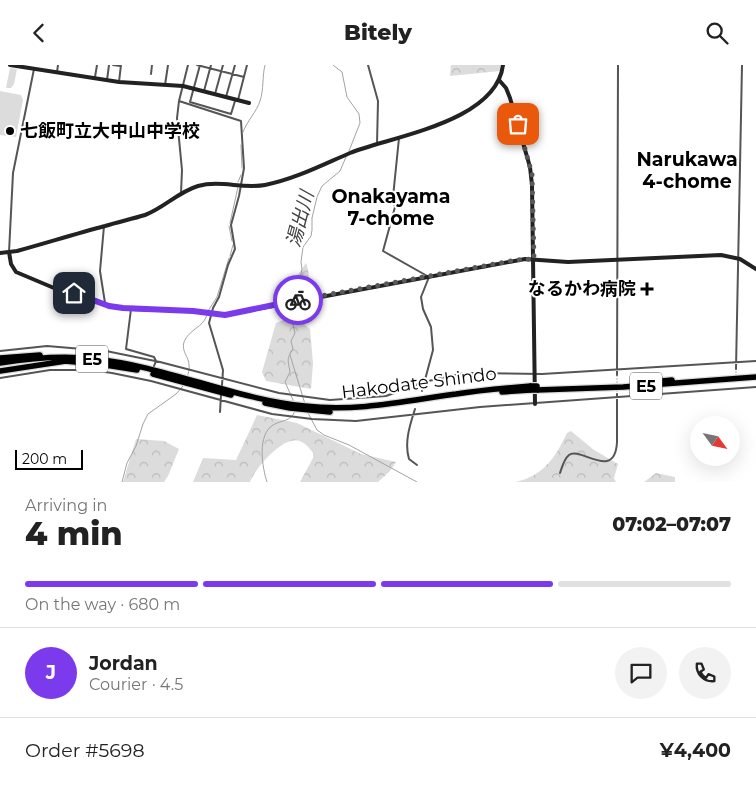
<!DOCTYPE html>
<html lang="en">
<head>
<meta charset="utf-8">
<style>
  body { margin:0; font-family:Montserrat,"Noto Sans JP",sans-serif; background:#f2f2f2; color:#222; height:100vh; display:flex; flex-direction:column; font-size:19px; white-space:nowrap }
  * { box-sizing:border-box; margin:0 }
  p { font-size:16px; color:#767676 }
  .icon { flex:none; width:28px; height:28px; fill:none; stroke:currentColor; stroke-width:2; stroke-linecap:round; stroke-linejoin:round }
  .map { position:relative; height:417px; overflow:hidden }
  .side { display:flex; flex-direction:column; background:#fff; flex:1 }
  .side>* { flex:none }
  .needle { width:32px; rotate:123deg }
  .tools { position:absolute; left:690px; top:351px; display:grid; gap:10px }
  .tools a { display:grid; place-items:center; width:50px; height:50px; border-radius:50%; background:#fff; box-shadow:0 5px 20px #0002; font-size:25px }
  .scale { position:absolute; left:15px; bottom:12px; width:68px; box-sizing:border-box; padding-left:5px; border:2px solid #000; border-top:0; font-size:14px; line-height:18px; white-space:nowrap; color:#000; -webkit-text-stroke:4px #fff; paint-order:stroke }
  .pin { position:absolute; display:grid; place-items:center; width:42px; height:42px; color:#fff; margin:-21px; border-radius:10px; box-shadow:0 2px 8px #0006 }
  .courier { position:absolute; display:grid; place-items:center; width:50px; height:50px; margin:-25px; border:4px solid #7c3aed; border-radius:50%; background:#fff; color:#222; box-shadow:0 1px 6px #0007 }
  .head em { font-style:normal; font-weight:800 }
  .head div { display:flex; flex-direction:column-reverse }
  .head { display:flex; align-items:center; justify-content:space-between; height:85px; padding:0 25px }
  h1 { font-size:32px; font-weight:800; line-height:38px }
  .bar { display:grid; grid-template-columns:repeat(4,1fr); gap:8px 5px; align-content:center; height:60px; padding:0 25px }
  .bar i { height:6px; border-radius:4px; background:#e0e0e0 }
  .bar .selected { background:#7c3aed }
  .bar p { grid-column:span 4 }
  .line { display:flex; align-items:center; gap:12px; padding:0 25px; border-top:1px solid #e0e0e0 }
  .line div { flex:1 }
  .round { display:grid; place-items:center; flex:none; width:52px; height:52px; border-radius:26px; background:#f2f2f2 }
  header { display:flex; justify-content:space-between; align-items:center; height:65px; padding:0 25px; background:#fff; font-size:22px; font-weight:800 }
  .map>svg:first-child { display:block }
  .forest { fill:url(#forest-crowns) }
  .pitch { fill:#dcdcdc }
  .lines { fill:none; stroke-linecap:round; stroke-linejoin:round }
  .stream { stroke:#a3a3a3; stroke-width:1 }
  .street-tunnel { stroke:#d9d9d9; stroke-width:2; stroke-dasharray:2 1; stroke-linecap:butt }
  .highway-casing { stroke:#dbdbdb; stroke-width:8 }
  .street { stroke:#555; stroke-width:2 }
  .secondary { stroke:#222; stroke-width:4 }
  .highway { stroke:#000; stroke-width:5.5 }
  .highway-bridge-casing { stroke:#dbdbdb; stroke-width:8; stroke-linecap:butt }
  .highway-bridge { stroke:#000; stroke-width:5.5 }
  .done { stroke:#595959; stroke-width:5; stroke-dasharray:0 9 }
  .route { stroke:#7c3aed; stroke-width:6 }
  .poi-dot { fill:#000; stroke:#fff; stroke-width:2 }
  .labels { text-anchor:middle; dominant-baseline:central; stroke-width:4; stroke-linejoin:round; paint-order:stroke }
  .shield { fill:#fff; stroke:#4c4c4c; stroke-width:1 }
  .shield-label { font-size:16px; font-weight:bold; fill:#000 }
  .poi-label { font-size:18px; font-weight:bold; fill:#000; stroke:#fff; text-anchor:start }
  .street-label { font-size:18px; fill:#000; stroke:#fff }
  .neighbourhood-label { font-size:19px; font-weight:bold; fill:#000; stroke:#fff }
  .water-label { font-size:19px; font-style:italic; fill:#444; stroke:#fff }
</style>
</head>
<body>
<header><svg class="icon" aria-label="back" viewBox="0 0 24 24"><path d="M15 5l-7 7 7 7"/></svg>Bitely<svg class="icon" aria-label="search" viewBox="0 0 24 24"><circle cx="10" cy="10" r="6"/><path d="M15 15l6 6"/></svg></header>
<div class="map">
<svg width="756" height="417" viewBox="0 0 756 417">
  <defs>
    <pattern id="forest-crowns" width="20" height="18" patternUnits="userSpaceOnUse" patternTransform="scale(1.25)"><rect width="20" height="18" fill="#dcdcdc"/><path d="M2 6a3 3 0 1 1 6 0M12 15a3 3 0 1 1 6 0" fill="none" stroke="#bbb"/></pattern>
  </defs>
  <rect width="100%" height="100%" fill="#fff"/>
  <path class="forest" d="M451,0H501L500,6L450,11Z
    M306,198C314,217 302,236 301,256L310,264L313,298L311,324L266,316L262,307L276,258L286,254L292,218Z
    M257,350L297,358L361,389L396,397L390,406L378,417H300L313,393V388C308,381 301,373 291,376C277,379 255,404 250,417H193L203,393L236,395Z
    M571,366L594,385L618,399L614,413L616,417H516C544,410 555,393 567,368Z
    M136,374L164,376L179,384L168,411L164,417H123Z
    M656,408L675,412V417H644Z"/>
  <path class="pitch" d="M10,3L17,4L14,19L11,23H6Z
    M0,26L21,30L23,35L16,72L0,70Z"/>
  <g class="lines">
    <path class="stream" d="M333,0L342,7L347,32L359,49L360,58L349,86
      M243,67C247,56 257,46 260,36C264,24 262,12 265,0
      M241,80L242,103
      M238,117L241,110
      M230,158L238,122
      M229,161L232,176
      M230,191L233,180
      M296,235L302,204L301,197L303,182L311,171L312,165V153L317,132L322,121L340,106L346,92
      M208,246L217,232L229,193
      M290,290L305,339
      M187,312C188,309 190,304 189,300C189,292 181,286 184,277C189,264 203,263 207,250
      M294,337L285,317L290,307C288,294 286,295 293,284L291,276L295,268L292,256L295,239
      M308,348L317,365L324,370L349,380L417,417
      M122,417L127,398L136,381L143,359L148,349L176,329L183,321
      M267,417C262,402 257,370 273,360C281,355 291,357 295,346"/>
    <path class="street-tunnel" d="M617,310V329
      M736,317V304"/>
    <defs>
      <path id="highway" d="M0,293L40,290
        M64,296L99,299L137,305
        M0,298C31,293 63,290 94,294C166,301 233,334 305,341C357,347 405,336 456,329C481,325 506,323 531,321
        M0,306L66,296
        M153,309L231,330
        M651,317L672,315
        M537,325L623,322L756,312
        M502,327L531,325
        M265,338L290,343L330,347"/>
    </defs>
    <use href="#highway" class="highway-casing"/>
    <path class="street" d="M113,0L120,1
      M197,0L244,12
      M200,0L190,37L231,49L235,36
      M368,0L378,36L377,79
      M57,7L58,0
      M151,9L152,0
      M95,12L97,0
      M107,15L109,0
      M119,17L121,0
      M165,20L168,0
      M204,26L211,0
      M215,29L223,0
      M226,32L235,0
      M238,35L247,0
      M179,36L241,56L244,103L239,131L231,160L235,184L228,200L219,232L213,243L209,258L223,305L222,320
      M399,73L393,132L395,142L383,186L429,212L421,232L423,244L431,262L433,285L422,326
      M181,128L182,105L177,53L179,36L188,0
      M104,161L100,206L105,238
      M9,187L13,108L34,4
      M131,244L126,284L154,292L156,296L154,301
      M0,286L47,281L106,286L160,297L279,328L330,335L386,331L424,317L464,308L542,309L756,296
      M736,304L742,0
      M617,310L618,0
      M0,313L50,305H91L112,308L151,316L272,349L312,354L356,356L480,342L756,322
      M415,344C410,360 404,377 409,394L417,400
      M220,347L221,330
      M560,408C562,402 564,394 569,390C580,381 615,417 617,377V329"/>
    <path class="secondary" d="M10,0L119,17L183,21L249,38
      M499,15L506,23L510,33L530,102L532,120L535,339
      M9,187L11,199L16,207L54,223L86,231L109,241L131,244L193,246L225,250L525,194L568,197L721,190L740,194L756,204
      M0,188L17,186C46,178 75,169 105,161C118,157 132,154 145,150C164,143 178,127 198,121C220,115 243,124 265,120C295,114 322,100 350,88C393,71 496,57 503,0"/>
    <use href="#highway" class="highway"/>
    <defs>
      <path id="highway-bridge" d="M531,321H537
        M531,325H537"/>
    </defs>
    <use href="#highway-bridge" class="highway-bridge-casing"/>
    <use href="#highway-bridge" class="highway-bridge"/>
  </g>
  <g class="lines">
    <path class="done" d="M298,235L516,195L534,194L532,109L518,59"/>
    <path class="route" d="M74,228L109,241L123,243L193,246L225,250L298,235"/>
  </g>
  <g class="poi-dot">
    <circle cx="10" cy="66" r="5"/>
    <path d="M644.5 216.5h5v5h5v5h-5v5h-5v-5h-5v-5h5z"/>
  </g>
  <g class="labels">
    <g class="shield">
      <rect x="76" y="280.5" width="32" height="27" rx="4"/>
      <rect x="630" y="307.5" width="32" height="27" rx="4"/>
    </g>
    <g class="shield-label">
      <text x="92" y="294">E5</text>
      <text x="646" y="321">E5</text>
    </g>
    <g class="poi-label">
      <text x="20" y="66">七飯町立大中山中学校</text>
      <text x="636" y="224" text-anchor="end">なるかわ病院</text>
    </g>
    <g class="street-label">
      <text transform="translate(419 318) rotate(-7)">Hakodate Shindo</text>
    </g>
    <g class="neighbourhood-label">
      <text x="687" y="94">Narukawa<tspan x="687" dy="22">4-chome</tspan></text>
      <text x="391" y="131">Onakayama<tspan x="391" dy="22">7-chome</tspan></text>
    </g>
    <g class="water-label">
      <text transform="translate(300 154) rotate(-75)">湯出川</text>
    </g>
  </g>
</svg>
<div class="tools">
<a><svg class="needle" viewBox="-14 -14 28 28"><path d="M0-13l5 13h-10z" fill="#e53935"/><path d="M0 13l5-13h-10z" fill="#767676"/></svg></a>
</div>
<div class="scale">200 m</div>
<div class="pin" style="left:518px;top:59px;background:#ea580c"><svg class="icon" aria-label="bag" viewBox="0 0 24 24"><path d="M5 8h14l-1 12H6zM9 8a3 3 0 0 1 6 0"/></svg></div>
<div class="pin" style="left:74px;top:228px;background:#1f2937"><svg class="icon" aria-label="home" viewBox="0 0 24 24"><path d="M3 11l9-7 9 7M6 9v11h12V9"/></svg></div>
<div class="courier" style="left:298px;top:235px"><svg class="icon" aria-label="bike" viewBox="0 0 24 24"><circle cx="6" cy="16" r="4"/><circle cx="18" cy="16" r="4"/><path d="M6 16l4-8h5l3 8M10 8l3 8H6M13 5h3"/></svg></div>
</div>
<section class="side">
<div class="head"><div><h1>4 min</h1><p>Arriving in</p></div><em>07:02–07:07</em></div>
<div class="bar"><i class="selected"></i><i class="selected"></i><i class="selected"></i><i></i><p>On the way · 680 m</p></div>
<div class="line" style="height:90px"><b class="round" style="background:#7c3aed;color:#fff">J</b><div><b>Jordan</b><p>Courier · 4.5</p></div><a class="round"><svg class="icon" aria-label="chat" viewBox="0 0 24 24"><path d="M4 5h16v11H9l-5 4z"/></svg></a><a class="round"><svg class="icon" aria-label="phone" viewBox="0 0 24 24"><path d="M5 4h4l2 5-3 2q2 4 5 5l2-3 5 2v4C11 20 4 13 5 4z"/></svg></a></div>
<div class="line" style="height:65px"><div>Order #5698</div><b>¥4,400</b></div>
</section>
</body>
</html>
